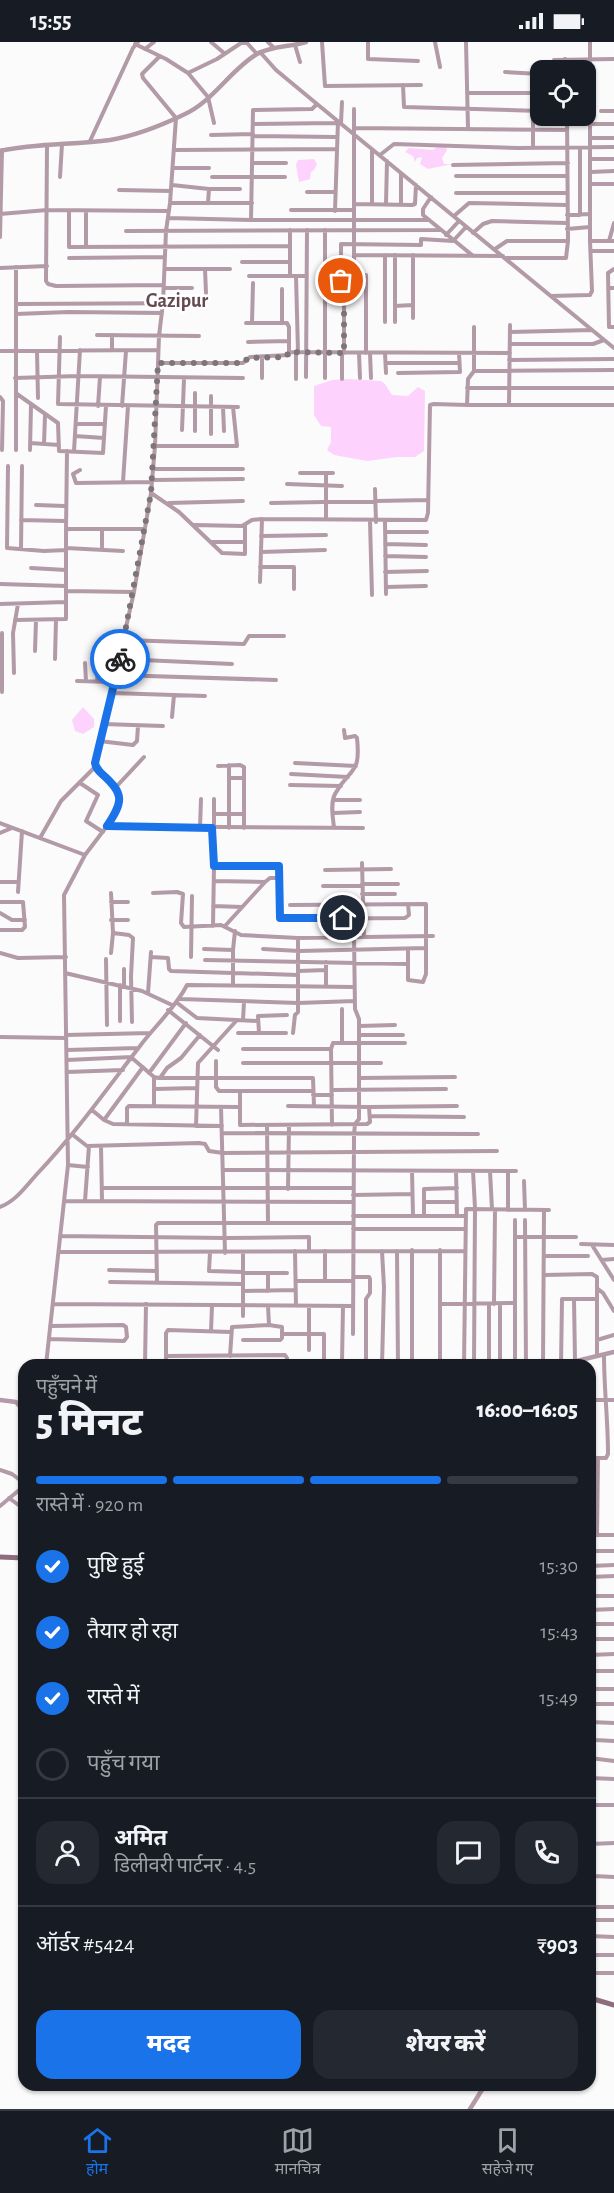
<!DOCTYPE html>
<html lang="hi">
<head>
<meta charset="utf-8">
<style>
  body { margin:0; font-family:"Alegreya Sans","Noto Sans Devanagari",sans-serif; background:#242831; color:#f1f3f6; height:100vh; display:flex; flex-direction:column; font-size:22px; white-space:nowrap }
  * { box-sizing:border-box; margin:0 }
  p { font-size:20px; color:#9ea1a6 }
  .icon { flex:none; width:33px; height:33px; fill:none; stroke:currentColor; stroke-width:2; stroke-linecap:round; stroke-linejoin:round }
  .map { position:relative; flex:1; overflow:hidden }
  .details { position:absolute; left:18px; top:1317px; width:578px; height:732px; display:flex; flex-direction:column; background:#171b24; border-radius:18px; box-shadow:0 2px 4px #0004 }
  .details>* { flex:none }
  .fabs { position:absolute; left:530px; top:18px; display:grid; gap:12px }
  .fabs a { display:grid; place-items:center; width:66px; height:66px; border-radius:12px; background:#171b24; box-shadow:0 2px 4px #0004; font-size:30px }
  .pin { position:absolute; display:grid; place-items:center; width:51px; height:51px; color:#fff; margin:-26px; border:3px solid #fff; border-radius:50%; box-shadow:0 2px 6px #0007 }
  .courier { position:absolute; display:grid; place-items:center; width:60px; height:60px; margin:-30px; border:4px solid #1a73e8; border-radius:50%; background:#fff; color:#222; box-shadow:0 2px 8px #0007 }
  .headline em { font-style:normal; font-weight:800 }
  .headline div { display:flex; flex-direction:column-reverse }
  .headline { display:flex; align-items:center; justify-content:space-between; height:102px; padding:0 18px }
  h1 { font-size:39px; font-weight:800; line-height:45px }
  .bar { display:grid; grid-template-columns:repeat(4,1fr); gap:9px 6px; align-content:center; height:72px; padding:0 18px }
  .bar i { height:8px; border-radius:4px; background:#363941 }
  .bar .current { background:#1a73e8 }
  .bar p { grid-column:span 4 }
  .line { display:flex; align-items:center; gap:15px; padding:0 18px; border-top:2px solid #363941 }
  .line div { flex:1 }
  .round { display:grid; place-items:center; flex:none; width:63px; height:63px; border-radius:18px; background:#242831 }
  ol { padding:0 18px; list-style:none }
  li { display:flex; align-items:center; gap:18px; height:66px }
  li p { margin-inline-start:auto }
  li .icon { padding:6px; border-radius:50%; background:#1a73e8; color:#fff; stroke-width:4 }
  li:last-child { color:#9ea1a6 }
  li i { width:33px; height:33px; border:3px solid #363941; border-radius:50% }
  .primary-button { display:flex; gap:12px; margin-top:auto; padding:12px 18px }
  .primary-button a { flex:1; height:69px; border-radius:18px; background:#1a73e8; color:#fff; font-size:24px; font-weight:800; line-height:69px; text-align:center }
  .primary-button a+a { background:#242831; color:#f1f3f6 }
  .status { display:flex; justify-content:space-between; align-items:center; height:42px; padding:0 30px; background:#171b24; direction:ltr }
  .status svg { height:16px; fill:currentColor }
  .tabs { display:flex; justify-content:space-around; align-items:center; height:84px; border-top:2px solid #363941; background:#171b24; font-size:16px; color:#9ea1a6 }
  .tabs a { display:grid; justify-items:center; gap:3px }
  .tabs .current { color:#1a73e8 }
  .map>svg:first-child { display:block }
  .water { fill:#fdd2fd }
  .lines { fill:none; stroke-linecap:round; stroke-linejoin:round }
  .minor { stroke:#b29aa7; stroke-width:4 }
  .tertiary { stroke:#b29aa7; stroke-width:4.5 }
  .secondary { stroke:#8e6c7e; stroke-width:5 }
  .done { stroke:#7d7577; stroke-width:6; stroke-dasharray:0 10.8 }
  .route { stroke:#1a73e8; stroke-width:8 }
  .labels { text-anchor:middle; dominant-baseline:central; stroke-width:5; stroke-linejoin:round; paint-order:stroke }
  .neighbourhood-label { font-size:20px; font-weight:bold; fill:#654b51; stroke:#fff }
</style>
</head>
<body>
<div class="status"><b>15:55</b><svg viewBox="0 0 49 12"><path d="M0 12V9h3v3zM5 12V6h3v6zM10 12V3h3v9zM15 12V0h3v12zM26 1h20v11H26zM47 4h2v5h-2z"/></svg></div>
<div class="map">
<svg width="614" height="2067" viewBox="0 0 614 2067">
  <rect width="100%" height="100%" fill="#fbfbfb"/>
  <path class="water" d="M437,105H446L447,108L442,116L444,122H452L428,127L420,122L422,115L417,116L415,120L413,114L405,110L409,106L433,108Z
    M314,117L317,122L314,128L311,130L310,137L299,140L296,123L298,118Z
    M349,337L381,339L385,342L392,353L408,354L418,345L425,349L424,409L415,415H397L367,419L334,413L327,408L331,400V385L321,384L314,373V344L332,338Z
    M83,665L94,677V685L83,692L75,689L72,678Z"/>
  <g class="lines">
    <path class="minor" d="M211,0L224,11
      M268,0L274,6
      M322,0L325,44L421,43
      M368,0V17L418,19
      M435,0L440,25
      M466,0L468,86
      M135,2L166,17L188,31L208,55L214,81
      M295,3L300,20
      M145,7L154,0
      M260,10L276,28L317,62L614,306
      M554,18L614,17
      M565,28V17
      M505,30L540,32
      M188,31L217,17L241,1H247L257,12
      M585,35H591
      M403,43L404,65L540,69
      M468,51H540
      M354,67V245
      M533,69V106
      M601,69H614
      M341,81L342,60
      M254,82L336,81
      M567,82H614
      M354,86L567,88
      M211,93L253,92
      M253,94L336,95
      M591,96H614
      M90,99L133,6L138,0
      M47,103L46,239L48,242L56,244L164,243
      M174,108L336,107
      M380,113L394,102L518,106L614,105
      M591,117H614
      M253,121H286
      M453,123L568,121
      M173,126H209
      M591,130L614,129
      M456,134H567
      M60,135L62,102
      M212,135H285
      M591,142H614
      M172,143L209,147H240
      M119,148L171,149
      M307,150H335
      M456,151H567
      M431,155L423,167V173L472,213
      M170,161H252
      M208,161L209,147
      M354,162L412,163L415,162L416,143
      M372,162V107
      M386,162L387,119
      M401,162V131
      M291,168H354
      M69,169V205L290,204
      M86,169V205
      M335,169L338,79
      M0,172L47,168L169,169
      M567,173L590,172
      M580,173V106
      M454,174L469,161L567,163
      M168,176L251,178L253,68L312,67L317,62
      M251,178H428
      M567,187L590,185
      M126,189L439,188
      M473,191L483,182L492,179L567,181
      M446,193L459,179
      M0,195L2,108
      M590,199H614
      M609,199L614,181
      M495,207L507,199H568
      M591,209H614
      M354,213L503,214
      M385,213V280
      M395,213V280
      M69,216L165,215
      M506,216H566L568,199L567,74
      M242,220H290
      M0,226L47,224
      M165,227H230
      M205,227L206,251
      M614,227L608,231L609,285H614
      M366,233V311
      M249,234H307
      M290,234V188
      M296,234L298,310
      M164,246H192
      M608,246H614
      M282,247V281
      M551,254L590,253L592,249L590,199V0
      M16,262L200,261
      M395,264L412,263
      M16,272L69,270L162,271
      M413,276V213
      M252,281L253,241
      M474,285V329L468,337L467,363H614
      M510,290L592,288
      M97,293L199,294
      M60,295L58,362L238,365
      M248,300L289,299
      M510,302H593L604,298
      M112,308V293
      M0,309L158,308
      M37,309L38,356
      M289,310L510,311
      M342,311V337
      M344,311V254L341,239V202L421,203V197L453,199L466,185
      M359,311L360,336
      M370,311L371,336
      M385,311L386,331
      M262,315V336
      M509,318L614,317
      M158,321H243L250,315L289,313V285L287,281H246
      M386,321H459
      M474,329L614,328
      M398,331L460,330L459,311
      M306,335L307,188
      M15,336L78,334L243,336
      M325,336V188
      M296,337V310
      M467,346H614
      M195,351V389
      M17,352L58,381L59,409L103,411L106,364
      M0,355L3,359L2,408
      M509,362L510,283
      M98,364L100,335
      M122,364L126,309
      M223,365L224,389
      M76,382H105
      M182,388L184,337
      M211,392V354
      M75,394L104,396
      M30,401L59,403
      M44,402L45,373
      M155,404H237L233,365
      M16,408V225
      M30,408L31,363
      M74,409L80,308
      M8,424L7,506L44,509L66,508V489L68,487H145
      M154,427H243
      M80,428L73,432L76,441L152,440
      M300,431H333
      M326,432V477
      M153,438L243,437
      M123,440L128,364
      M287,442L342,444
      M375,447L376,480
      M151,451L179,470L222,511L245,512V483
      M169,461L243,459
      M271,461L428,458
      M36,463L65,464
      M21,478L65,479
      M370,479L372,553
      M385,479L386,552
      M194,483L242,484L252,478L262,477L426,478L428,471L430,363L434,362L467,363
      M66,489L67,409
      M385,490H427
      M261,494L326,493
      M212,500H245
      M385,502L426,503
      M66,506L123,509
      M21,507L22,424
      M102,507V487
      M261,510L325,508
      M385,514L426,515
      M260,525H294V547
      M31,526L66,528
      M385,530L427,529
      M260,540L262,477
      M0,542L66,544
      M386,545L426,544
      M66,549L134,550
      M0,562L66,560
      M15,578L66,577V508
      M124,598L244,602L249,594H284
      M35,609L36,578
      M55,617L56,577
      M120,617L232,622
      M85,621L86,639
      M14,631L13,591L18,562
      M116,633L276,638
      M77,639L114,640
      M97,639L99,621
      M2,650V591
      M111,651L205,654
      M172,675L174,653
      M103,682L163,684
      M99,699L133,703L137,699L138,684
      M295,721L356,724
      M229,723V786
      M218,724L240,723L244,725V786
      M291,732L348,735
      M229,736H244
      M80,741L98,753L86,779L103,790
      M290,743L341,744
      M116,745L144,715
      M214,757V786
      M333,758H360
      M333,771L360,770
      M214,772H244
      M0,781L85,813
      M108,784L363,786
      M200,786L201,757
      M212,786L214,824L213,884
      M334,786C333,776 330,761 335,752C350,725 361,734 357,696L355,694L345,696L344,688
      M0,791L12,786
      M40,796L61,759L95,725
      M362,821L364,894
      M214,824H279V874L283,877L405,876L409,873L408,862
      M325,828L391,827
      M214,839L265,840
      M0,840H18
      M362,842H398
      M323,844H362
      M18,850L22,789
      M111,851L113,891L129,893L133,896L131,934L132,980
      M153,851L177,850L183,852L181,881L184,885L221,883L241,893L298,896L433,894
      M362,852H395
      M0,860H23L25,885L22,888H0
      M111,860H128
      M290,863L426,862V932L423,940L408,938V907
      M213,864L242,865
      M0,871L12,878H25
      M111,878H128
      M225,884L265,840L270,836H279
      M204,907L233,908
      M263,907L299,909L426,906
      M0,911L18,916L66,915
      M111,911L113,891
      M151,915L168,916L169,927L171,929L298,933
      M191,915L192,854
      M106,917L107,983
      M205,918L407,922
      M326,920V945
      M298,929L326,928
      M65,931L142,949L172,963
      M120,943V979
      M233,943V908L235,889
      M124,944V927
      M148,951L151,910
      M180,957L298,961L355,959
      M176,960L197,976L258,979
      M168,968L218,1008
      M243,978L244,960
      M359,984L395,983
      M238,991H286
      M259,991L258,974L287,973
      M293,991L295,973L298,970V896
      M66,993L150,991
      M359,993H403
      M0,995L66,996
      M342,1000V967
      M243,1007H331
      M67,1008L138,1006
      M132,1016L154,1035L159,1036H313L314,1064
      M67,1018L132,1015
      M216,1019V1045L219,1049H313
      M243,1021H381
      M67,1030L123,1028
      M149,1031L186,981
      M160,1036L167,1026L181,1016L200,993
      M359,1036L455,1035
      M154,1047L197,1046
      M332,1048L446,1047
      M240,1049V1083L367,1082L370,1080L369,1065L457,1064
      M313,1053H332
      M154,1064V1035
      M288,1064L369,1065
      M221,1065L225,1211
      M92,1068L104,1078L113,1082L222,1084
      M370,1074L464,1075
      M104,1078L143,1025
      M127,1082V1066L129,1064L240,1065
      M267,1083L268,1181
      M332,1083L331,1007L333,1001H405
      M196,1084L198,1021L237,978
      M222,1091L478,1092
      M73,1093L87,1104L199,1101L205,1102L209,1109L223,1111L497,1109
      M101,1104L102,1159
      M68,1123L88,1125
      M223,1128L516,1129
      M412,1129L413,1174
      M456,1129L457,1174
      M473,1129L475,1166L474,1323
      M490,1129L492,1167
      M524,1139L525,1168
      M102,1146H353
      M288,1147L289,1083
      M353,1153L412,1152
      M65,1159L353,1160
      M85,1159L89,1104
      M424,1160H457
      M0,1165C16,1159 26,1144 37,1132C75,1092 106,1048 140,1004C155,984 176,965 187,943L354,945
      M508,1168V1129
      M353,1174H466
      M424,1174V1147L457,1146
      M515,1178V1323
      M525,1178L526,1323
      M353,1187H466
      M60,1194L225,1196L309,1195V1209
      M515,1195H576
      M581,1202L614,1203
      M592,1203L614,1238
      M412,1208V1323
      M295,1209L296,1264
      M397,1209L398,1323
      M59,1210L465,1209
      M210,1210L209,1229L243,1230
      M243,1210V1274
      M544,1214H588
      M602,1218L614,1217
      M109,1228L157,1229
      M243,1231H287
      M268,1231V1249
      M544,1233L592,1232L597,1235V1314
      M353,1235H369L370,1237V1251L366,1257V1323
      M296,1239H353
      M325,1239V1209
      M110,1240L243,1242
      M157,1241L156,1183L158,1181H353
      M598,1247L603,1251L614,1269
      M243,1249L296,1248
      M574,1257L575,1319
      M53,1262L353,1264
      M440,1262L514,1261
      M489,1262V1323
      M494,1262L495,1168
      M268,1264L269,1283
      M211,1289L212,1264
      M282,1292H324V1320
      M353,1292L354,1093L355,1082L359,1077V977L355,967L354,894
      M49,1297L124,1299L127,1295L126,1285L123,1283L50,1284
      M597,1298L614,1293
      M309,1308V1264
      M166,1314L285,1313L287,1316V1323
      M230,1314L232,1285L269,1283L282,1285V1296L280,1298H243
      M342,1320L343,1264
      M287,1321L366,1320
      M46,1323L68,1123L64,853L85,813L107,784L120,760C118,739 98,736 95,721L134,550L151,451L155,404L159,294L163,261L166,189L170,161L176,76L143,36L142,32L160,14
      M145,1323L146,1262
      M166,1323V1291L168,1288L231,1290
      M382,1323L384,1245L382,1209
      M440,1323V1208
      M464,1323L466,1167L549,1168
      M500,1323V1262
      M543,1323L544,1168
      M561,1323L562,1257H597
      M590,1342V1416
      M590,1358H614
      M590,1416H606L608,1412C608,1378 604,1347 604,1313
      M0,1428L12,1432L24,1441
      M9,1456L24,1467
      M0,1464L24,1444
      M590,1493H614
      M597,1493L598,1416
      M590,1509H614
      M590,1524L614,1523
      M590,1535L614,1534
      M590,1554H614
      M590,1568L614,1567
      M590,1582H614
      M590,1597H614
      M590,1613L614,1612
      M590,1629H614
      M590,1647H614
      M590,1662H614
      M590,1680L614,1681
      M590,1694L595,1698L614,1699
      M590,1716L614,1719
      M590,1736L614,1737
      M590,1763H614
      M590,1802L614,1801
      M593,1802L594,1857
      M594,1834L614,1835
      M590,1865H614
      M590,1878H614
      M590,1894L614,1895
      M590,1913H614
      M590,1931H614"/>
    <path class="tertiary" d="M0,109C36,101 73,103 110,98C134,94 160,84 183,73C213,60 230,28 257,12C271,4 290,5 306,0
      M560,1323L614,1310
      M0,1358L16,1360L24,1369
      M470,2067L485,2043"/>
    <path class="secondary" d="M0,1515L24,1516
      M590,1956L614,1963"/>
  </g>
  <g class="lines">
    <path class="done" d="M120,617L151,451L158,321H243L248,316L286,315L289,310L344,311V254L341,239"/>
    <path class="route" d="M120,617L95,721C96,726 98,728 102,732C125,752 123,760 107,784L212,786L214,824H279L280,876H343"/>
  </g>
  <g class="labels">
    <g class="neighbourhood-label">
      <text x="177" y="259">Gazipur</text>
    </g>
  </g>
</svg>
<div class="fabs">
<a><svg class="icon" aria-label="locate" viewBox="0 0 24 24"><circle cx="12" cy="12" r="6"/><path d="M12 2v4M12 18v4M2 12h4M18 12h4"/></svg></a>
</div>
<div class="pin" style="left:341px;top:239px;background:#ea580c"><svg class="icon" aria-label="bag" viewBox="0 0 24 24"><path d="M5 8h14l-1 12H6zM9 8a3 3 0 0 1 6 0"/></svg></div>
<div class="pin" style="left:343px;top:876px;background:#1f2937"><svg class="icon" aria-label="home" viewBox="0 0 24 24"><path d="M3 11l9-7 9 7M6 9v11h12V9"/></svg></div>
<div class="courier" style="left:120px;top:617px"><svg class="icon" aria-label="bike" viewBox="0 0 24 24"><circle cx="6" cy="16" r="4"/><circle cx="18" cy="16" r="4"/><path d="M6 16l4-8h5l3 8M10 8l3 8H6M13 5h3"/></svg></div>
<section class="details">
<div class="headline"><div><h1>5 मिनट</h1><p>पहुँचने में</p></div><em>16:00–16:05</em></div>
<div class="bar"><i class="current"></i><i class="current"></i><i class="current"></i><i></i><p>रास्ते में · 920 m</p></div>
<ol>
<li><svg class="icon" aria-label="check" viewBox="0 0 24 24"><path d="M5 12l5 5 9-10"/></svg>पुष्टि हुई<p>15:30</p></li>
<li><svg class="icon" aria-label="check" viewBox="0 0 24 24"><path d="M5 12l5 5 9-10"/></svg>तैयार हो रहा<p>15:43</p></li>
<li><svg class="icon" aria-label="check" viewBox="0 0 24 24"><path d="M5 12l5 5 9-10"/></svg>रास्ते में<p>15:49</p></li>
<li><i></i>पहुँच गया</li>
</ol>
<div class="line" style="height:108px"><a class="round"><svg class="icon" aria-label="person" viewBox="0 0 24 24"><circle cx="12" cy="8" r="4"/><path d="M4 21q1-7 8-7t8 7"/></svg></a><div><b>अमित</b><p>डिलीवरी पार्टनर · 4.5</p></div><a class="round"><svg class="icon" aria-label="chat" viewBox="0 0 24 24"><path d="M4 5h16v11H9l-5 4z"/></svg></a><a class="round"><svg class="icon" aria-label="phone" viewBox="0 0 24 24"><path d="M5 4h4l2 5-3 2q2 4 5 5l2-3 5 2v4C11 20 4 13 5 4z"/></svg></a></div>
<div class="line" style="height:78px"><div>ऑर्डर #5424</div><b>₹903</b></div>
<div class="primary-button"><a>मदद</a><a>शेयर करें</a></div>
</section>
</div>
<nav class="tabs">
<a class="current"><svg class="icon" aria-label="home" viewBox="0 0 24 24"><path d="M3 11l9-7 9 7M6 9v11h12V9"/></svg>होम</a>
<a><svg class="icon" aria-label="map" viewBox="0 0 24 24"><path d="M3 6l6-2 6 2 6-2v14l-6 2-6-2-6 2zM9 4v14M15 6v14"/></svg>मानचित्र</a>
<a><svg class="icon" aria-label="saved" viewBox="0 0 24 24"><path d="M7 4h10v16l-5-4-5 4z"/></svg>सहेजे गए</a>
</nav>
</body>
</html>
